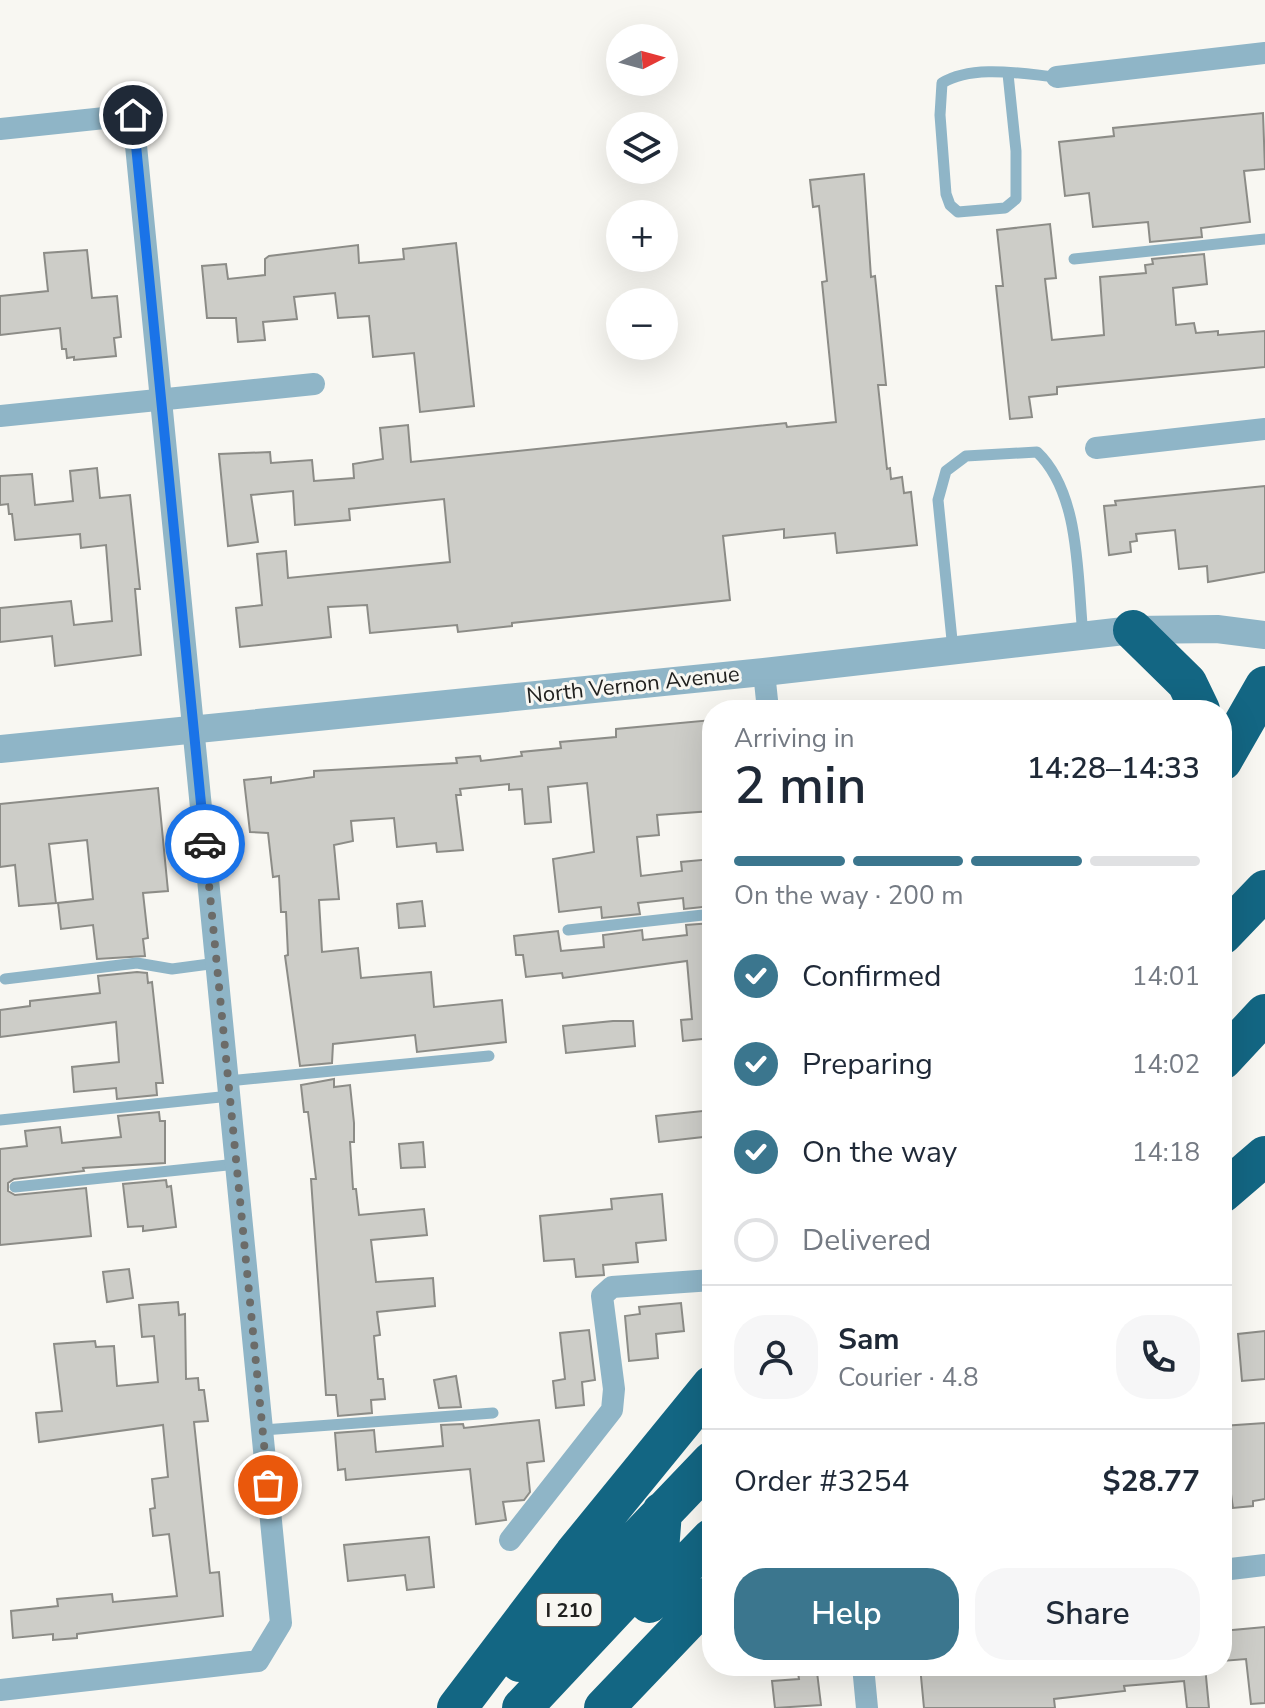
<!DOCTYPE html>
<html lang="en">
<head>
<meta charset="utf-8">
<style>
  body { margin:0; font-family:"Nunito Sans",sans-serif; background:#f6f6f7; color:#1f2937; height:100vh; display:flex; flex-direction:column; font-size:30px; white-space:nowrap }
  * { box-sizing:border-box; margin:0 }
  p { font-size:26px; color:#747a83 }
  .icon { flex:none; width:44px; height:44px; fill:none; stroke:currentColor; stroke-width:2; stroke-linecap:round; stroke-linejoin:round }
  .map { position:relative; flex:1; overflow:hidden }
  .sheet { position:absolute; left:702px; top:700px; width:530px; height:976px; display:flex; flex-direction:column; background:#fff; border-radius:32px; box-shadow:0 8px 32px #0002 }
  .sheet>* { flex:none }
  .needle { width:52px; rotate:84deg }
  .tools { position:absolute; left:606px; top:24px; display:grid; gap:16px }
  .tools a { display:grid; place-items:center; width:72px; height:72px; border-radius:50%; background:#fff; box-shadow:0 8px 32px #0002; font-size:40px }
  .pin { position:absolute; display:grid; place-items:center; width:68px; height:68px; color:#fff; margin:-34px; border:4px solid #fff; border-radius:50%; box-shadow:0 2px 8px #0007 }
  .courier { position:absolute; display:grid; place-items:center; width:80px; height:80px; margin:-40px; border:6px solid #1a73e8; border-radius:50%; background:#fff; color:#222; box-shadow:0 2px 10px #0007 }
  .headline em { font-style:normal; font-weight:600 }
  .headline div { display:flex; flex-direction:column-reverse }
  .headline { display:flex; align-items:center; justify-content:space-between; height:136px; padding:0 32px }
  h1 { font-size:52px; font-weight:600; line-height:60px }
  .bar { display:grid; grid-template-columns:repeat(4,1fr); gap:12px 8px; align-content:center; height:96px; padding:0 32px }
  .bar i { height:10px; border-radius:6px; background:#e0e1e3 }
  .bar .selected { background:#3b768e }
  .bar p { grid-column:span 4 }
  .line { display:flex; align-items:center; gap:20px; padding:0 32px; border-top:2px solid #e0e1e3 }
  .line div { flex:1 }
  .round { display:grid; place-items:center; flex:none; width:84px; height:84px; border-radius:32px; background:#f6f6f7 }
  ol { padding:0 32px; list-style:none }
  li { display:flex; align-items:center; gap:24px; height:88px }
  li p { margin-inline-start:auto }
  li .icon { padding:8px; border-radius:50%; background:#3b768e; color:#fff; stroke-width:4 }
  li:last-child { color:#747a83 }
  li i { width:44px; height:44px; border:4px solid #e0e1e3; border-radius:50% }
  .primary-button { display:flex; gap:16px; margin-top:auto; padding:16px 32px }
  .primary-button a { flex:1; height:92px; border-radius:32px; background:#3b768e; color:#fff; font-size:32px; font-weight:600; line-height:92px; text-align:center }
  .primary-button a+a { background:#f6f6f7; color:#1f2937 }
  .map>svg:first-child { display:block }
  .building { fill:#cdcdc8; stroke:#8c8c87; stroke-width:2 }
  .lines { fill:none; stroke-linecap:round; stroke-linejoin:round }
  .service { stroke:#8fb5c7; stroke-width:11 }
  .minor { stroke:#8fb5c7; stroke-width:22 }
  .tertiary { stroke:#8fb5c7; stroke-width:28 }
  .motorway { stroke:#136683; stroke-width:40 }
  .done { stroke:#6c6c69; stroke-width:8; stroke-dasharray:0 14.4 }
  .route { stroke:#1a73e8; stroke-width:10 }
  .labels { text-anchor:middle; dominant-baseline:central; stroke-width:6; stroke-linejoin:round; paint-order:stroke }
  .shield { fill:#f8f7f2; stroke:#62615e; stroke-width:2 }
  .shield-label { font-size:20px; font-weight:bold; fill:#21211f }
  .street-label { font-size:22px; fill:#21211f; stroke:#f8f7f2 }
</style>
</head>
<body>
<div class="map">
<svg width="1265" height="1708" viewBox="0 0 1265 1708">
  <rect width="100%" height="100%" fill="#f8f7f2"/>
  <path class="building" d="M1263,113L1265,169L1244,171L1250,222L1201,228L1202,237L1150,242L1148,222L1093,227L1089,193L1065,196L1059,142L1114,136L1113,128Z
    M864,174L871,277L875,276L886,385H878L887,469L890,468L891,479L902,477L904,493L911,492L917,545L837,553L835,533L784,538V529L723,536L730,600L512,623V626L458,632L457,625L370,633L367,605L328,607L331,637L240,647L236,608L262,605L257,554L286,551L288,578L450,562L444,499L349,509L350,520L295,525L293,491L251,495L258,542L228,546L219,454L270,452L271,463L312,460L314,481L354,478L353,464L383,459L380,428L408,425L411,462L786,423L787,427L836,422L822,282L827,281L819,206L813,207L810,180Z
    M1050,224L1056,278L1045,279L1052,340L1104,335L1100,277L1146,273L1145,265L1153,264L1152,259L1204,254L1207,284L1173,288L1176,325L1194,323L1196,333L1218,331V335L1265,331V367L1057,387V394L1029,397L1032,417L1010,419L996,286H1003L997,230Z
    M456,243L474,406L420,412L414,353L373,357L369,316L338,318L335,293L294,297L297,319L263,322L265,340L238,342L236,318H207L202,266L226,264L228,279L265,275V259L269,256L358,245L359,263L404,259L403,249Z
    M87,250L92,298L117,296L121,337L114,338L116,356L74,360V357L67,358L66,349H62L60,328L0,335V296L48,291L44,253Z
    M97,468L100,498L130,495L140,589H135L141,655L55,666L52,636L0,642V608L71,601L74,625L112,621L106,545L81,548L80,534L15,540L12,514H9L8,504L0,505V476L32,474L35,505L73,501L70,471Z
    M1265,486V572L1208,582L1207,566L1179,569L1175,530L1136,534L1137,541L1130,542L1131,552L1109,555L1104,506L1116,505L1115,501Z
    M712,720V811L657,815L659,835L637,837L641,876L682,871L681,862L712,859V906L684,909L683,898L638,903L640,914L602,918L601,907L559,912L553,859L594,852L587,783L548,787L551,822L525,824L522,789L509,790V784L460,789L461,795H456L463,850L437,852L436,843L397,847L394,818L351,821L353,841L334,845L339,899L319,900L322,952L358,948L361,978L431,972L434,1007L502,1000L506,1042L417,1052L415,1035L333,1044L332,1063L300,1066L285,956L288,955L286,912H281L279,876L273,877L268,833L250,832L244,780L271,777V783L314,777V771L457,763L456,758L480,756L481,761L522,756L521,752L561,748L560,742L616,737V729Z
    M158,788L168,891L143,893L148,938L143,939L145,956L97,959L93,925L61,929L58,903L93,899L87,840L49,844L56,903L19,906L15,865L0,867V804Z
    M422,901L425,926L399,928L397,904Z
    M712,923V1038L683,1041L681,1020L692,1019L687,961L563,978L562,973L526,977L523,955H516L514,936L558,931L561,951L604,947L603,935L642,930L643,940L687,935L686,925Z
    M137,972L147,973L148,983L152,982L163,1083H156L157,1095L117,1099L116,1088L74,1092L72,1067L119,1062L116,1022L0,1037V1010L30,1006V1001L100,993L98,976Z
    M613,1021H633L635,1046L566,1053L563,1026Z
    M334,1079V1087L350,1085L354,1123V1142H350L353,1189H356L359,1215L424,1209L427,1235L371,1240L376,1282L433,1278L435,1306L377,1312L380,1335L374,1336L378,1379H383L385,1399L371,1400L372,1413L338,1416L336,1395H326L311,1179H316L308,1112H304L301,1085Z
    M712,1110V1136L659,1142L656,1116Z
    M159,1112L160,1121H165V1163L83,1168L84,1171L14,1179L8,1183V1191L15,1195L86,1188L91,1236L0,1245V1149L27,1146L25,1131L60,1127L62,1143L121,1137L118,1116Z
    M423,1142L425,1167L401,1168L399,1144Z
    M166,1180L167,1187L171,1186L176,1227L143,1231V1226L128,1227L123,1184Z
    M662,1194L666,1240L636,1243L638,1262L603,1265L604,1275L576,1277L574,1259L544,1261L540,1216L612,1209L611,1199Z
    M129,1269L133,1298L107,1302L103,1272Z
    M178,1302L179,1315L185,1314L186,1379L198,1378L199,1390H204L208,1421L194,1422L210,1573L219,1572L223,1616L77,1634V1638L53,1640V1634L13,1638L11,1611L58,1606L57,1599L112,1594L113,1602L177,1596L169,1534L153,1536L150,1509L155,1508L152,1479L168,1477L163,1425L39,1442L36,1413L62,1411L54,1344L95,1341L96,1347L114,1346L117,1386L158,1382L154,1336L142,1337L139,1305Z
    M681,1303L684,1331L656,1334L658,1358L629,1361L625,1316L640,1314L639,1307Z
    M589,1330L595,1380L582,1382L584,1405L556,1408L553,1381L565,1379L560,1333Z
    M1265,1331V1379L1242,1381L1238,1334Z
    M456,1376L461,1407L439,1408L434,1380Z
    M539,1420L544,1461L527,1463L530,1492L524,1500L503,1502L506,1520L476,1524L470,1469L346,1480L345,1469L338,1470L335,1433L374,1430L376,1452L443,1446L441,1425L463,1424L464,1428Z
    M1265,1423V1499L1253,1501V1506L1233,1508L1231,1494L1222,1495V1426Z
    M429,1537L434,1587L407,1590L405,1575L348,1581L344,1545Z
    M1265,1627V1703L1251,1704L1246,1659L1222,1661V1631Z
    M920,1666H1205L1209,1708H1187L1184,1681L1124,1686L1125,1691L1054,1699L1055,1708H924Z
    M817,1672L821,1705L775,1708L772,1681L799,1679L798,1673Z"/>
  <g class="lines">
    <path class="service" d="M1008,74L1016,151V199L1005,208L958,212L950,205L946,194L940,115L942,83C973,64 1023,74 1057,77
      M1074,259L1265,239
      M953,650L938,500L946,471L966,456L1037,452C1081,494 1077,578 1083,635
      M568,930L712,914
      M5,979L137,963L172,969L217,963
      M228,1081L489,1056
      M0,1120L230,1096
      M15,1187L237,1164
      M263,1430L493,1413"/>
    <path class="minor" d="M1057,77L1265,53
      M0,129L133,115L281,1623L258,1661L0,1690
      M0,416L314,384
      M1096,448L1265,429
      M764,672L768,710
      M510,1540L612,1410L614,1389L602,1296L612,1287L712,1280
      M1222,1570L1265,1565
      M863,1666L867,1708"/>
    <path class="tertiary" d="M0,749L764,672L1133,630L1217,629L1265,635"/>
    <path class="motorway" d="M1133,630L1187,683L1200,710
      M1222,761L1265,686
      M1222,935L1265,890
      M1222,1060L1265,1014
      M1222,1193L1265,1156
      M649,1603L712,1538
      M520,1662L712,1461
      M457,1708L574,1554L712,1385
      M522,1708L658,1563L662,1512
      M604,1708L712,1595"/>
  </g>
  <g class="lines">
    <path class="done" d="M205,844L268,1485"/>
    <path class="route" d="M133,115L205,844"/>
  </g>
  <g class="labels">
    <rect class="shield" x="537" y="1594" width="64" height="32" rx="6"/>
    <g class="shield-label">
      <text x="569" y="1610">I 210</text>
    </g>
    <g class="street-label">
      <text transform="translate(633 685) rotate(-6)">North Vernon Avenue</text>
    </g>
  </g>
</svg>
<div class="tools">
<a><svg class="needle" viewBox="-14 -14 28 28"><path d="M0-13l5 13h-10z" fill="#e53935"/><path d="M0 13l5-13h-10z" fill="#747a83"/></svg></a>
<a><svg class="icon" aria-label="layers" viewBox="0 0 24 24"><path d="M12 4l9 5-9 5-9-5zM3 14l9 5 9-5"/></svg></a>
<a>+</a>
<a>−</a>
</div>
<div class="pin" style="left:268px;top:1485px;background:#ea580c"><svg class="icon" aria-label="bag" viewBox="0 0 24 24"><path d="M5 8h14l-1 12H6zM9 8a3 3 0 0 1 6 0"/></svg></div>
<div class="pin" style="left:133px;top:115px;background:#1f2937"><svg class="icon" aria-label="home" viewBox="0 0 24 24"><path d="M3 11l9-7 9 7M6 9v11h12V9"/></svg></div>
<div class="courier" style="left:205px;top:844px"><svg class="icon" aria-label="car" viewBox="0 0 24 24"><path d="M5 17H2v-5l4-1 3-4h7l3 4 3 1v5h-3M9 17h6M6 11h13"/><circle cx="7" cy="17" r="2"/><circle cx="17" cy="17" r="2"/></svg></div>
<section class="sheet">
<div class="headline"><div><h1>2 min</h1><p>Arriving in</p></div><em>14:28–14:33</em></div>
<div class="bar"><i class="selected"></i><i class="selected"></i><i class="selected"></i><i></i><p>On the way · 200 m</p></div>
<ol>
<li><svg class="icon" aria-label="check" viewBox="0 0 24 24"><path d="M5 12l5 5 9-10"/></svg>Confirmed<p>14:01</p></li>
<li><svg class="icon" aria-label="check" viewBox="0 0 24 24"><path d="M5 12l5 5 9-10"/></svg>Preparing<p>14:02</p></li>
<li><svg class="icon" aria-label="check" viewBox="0 0 24 24"><path d="M5 12l5 5 9-10"/></svg>On the way<p>14:18</p></li>
<li><i></i>Delivered</li>
</ol>
<div class="line" style="height:144px"><a class="round"><svg class="icon" aria-label="person" viewBox="0 0 24 24"><circle cx="12" cy="8" r="4"/><path d="M4 21q1-7 8-7t8 7"/></svg></a><div><b>Sam</b><p>Courier · 4.8</p></div><a class="round"><svg class="icon" aria-label="phone" viewBox="0 0 24 24"><path d="M5 4h4l2 5-3 2q2 4 5 5l2-3 5 2v4C11 20 4 13 5 4z"/></svg></a></div>
<div class="line" style="height:104px"><div>Order #3254</div><b>$28.77</b></div>
<div class="primary-button"><a>Help</a><a>Share</a></div>
</section>
</div>
</body>
</html>
